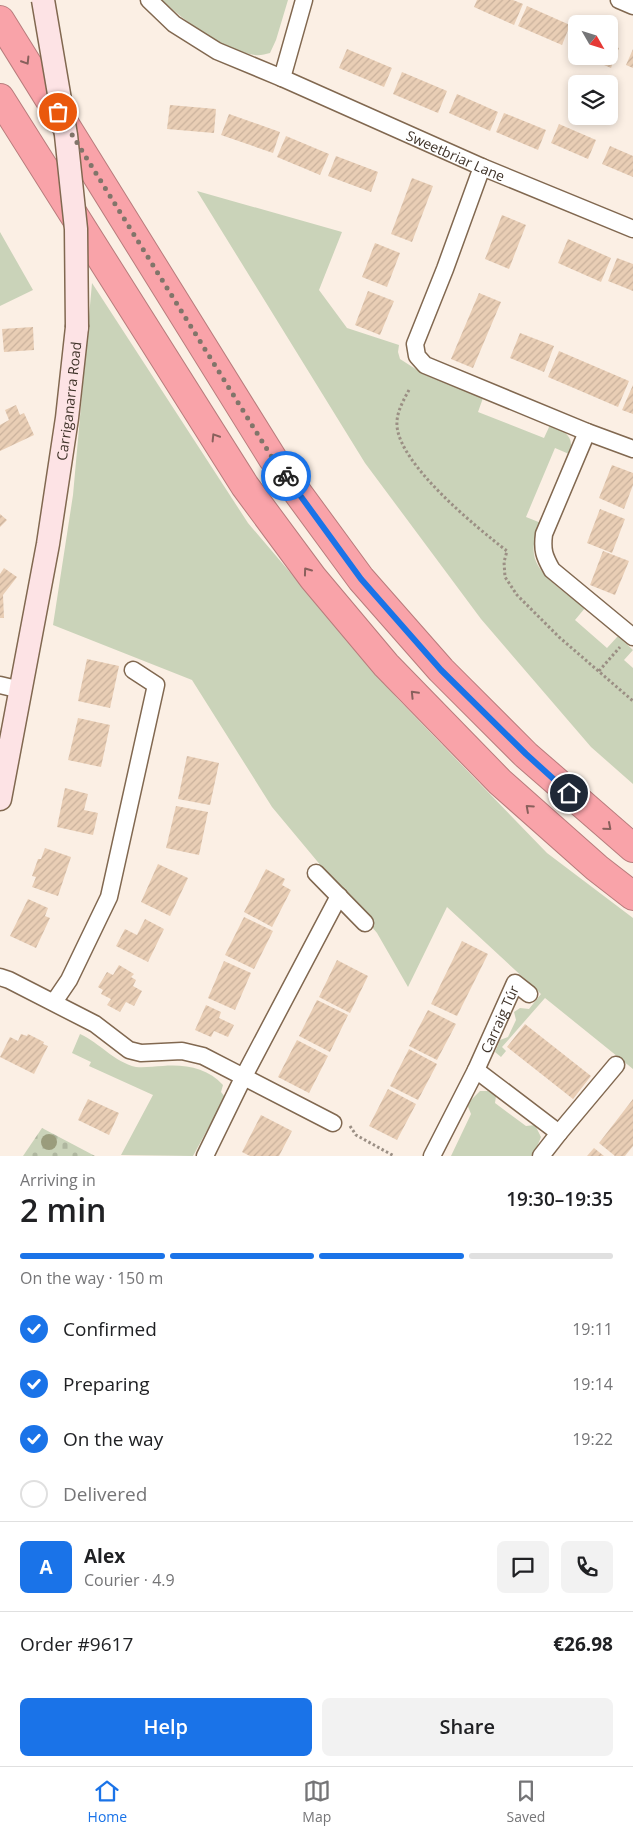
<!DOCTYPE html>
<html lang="en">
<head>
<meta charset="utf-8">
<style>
  body { margin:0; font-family:"Open Sans",sans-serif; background:#f2f2f2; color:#202124; height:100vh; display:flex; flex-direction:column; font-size:19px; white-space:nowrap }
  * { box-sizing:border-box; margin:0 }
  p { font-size:16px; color:#757577 }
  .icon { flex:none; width:28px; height:28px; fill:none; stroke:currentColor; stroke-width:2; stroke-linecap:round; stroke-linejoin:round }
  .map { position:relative; height:1156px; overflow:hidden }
  .side { display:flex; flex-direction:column; background:#fff; flex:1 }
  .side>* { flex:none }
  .needle { width:32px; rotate:129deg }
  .controls { position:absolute; left:568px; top:15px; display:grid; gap:10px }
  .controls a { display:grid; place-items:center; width:50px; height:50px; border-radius:8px; background:#fff; box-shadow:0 2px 8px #0003; font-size:25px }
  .pin { position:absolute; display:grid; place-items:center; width:42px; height:42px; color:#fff; margin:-21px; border:2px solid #fff; border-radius:50%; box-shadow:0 1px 5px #0007 }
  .courier { position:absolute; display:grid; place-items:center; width:50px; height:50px; margin:-25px; border:4px solid #1a73e8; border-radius:50%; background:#fff; color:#222; box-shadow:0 1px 6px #0007 }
  .headline em { font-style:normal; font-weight:600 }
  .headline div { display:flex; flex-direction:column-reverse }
  .headline { display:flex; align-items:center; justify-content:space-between; height:85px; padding:0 20px }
  h1 { font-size:32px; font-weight:600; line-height:38px }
  .bar { display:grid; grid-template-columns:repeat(4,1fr); gap:8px 5px; align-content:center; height:60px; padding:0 20px }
  .bar i { height:6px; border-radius:4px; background:#e0e0e0 }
  .bar .on { background:#1a73e8 }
  .bar p { grid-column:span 4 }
  .line { display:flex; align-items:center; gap:12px; padding:0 20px; border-top:1px solid #e0e0e0 }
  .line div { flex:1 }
  .round { display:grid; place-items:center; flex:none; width:52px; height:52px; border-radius:8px; background:#f2f2f2 }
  ol { padding:0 20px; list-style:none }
  li { display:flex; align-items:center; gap:15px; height:55px }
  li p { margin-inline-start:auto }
  li .icon { padding:5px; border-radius:50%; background:#1a73e8; color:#fff; stroke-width:4 }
  li:last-child { color:#757577 }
  li i { width:28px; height:28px; border:2px solid #e0e0e0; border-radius:50% }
  .cta { display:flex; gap:10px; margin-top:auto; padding:10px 20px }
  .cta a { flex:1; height:58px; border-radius:8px; background:#1a73e8; color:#fff; font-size:20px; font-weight:600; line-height:58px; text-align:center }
  .cta a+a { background:#f2f2f2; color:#202124 }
  .tabs { display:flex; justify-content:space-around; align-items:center; height:70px; border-top:1px solid #e0e0e0; background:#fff; font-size:14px; color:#757577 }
  .tabs a { display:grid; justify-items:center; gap:2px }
  .tabs .on { color:#1a73e8 }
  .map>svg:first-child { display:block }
  .grass { fill:#cad3b9 }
  .cemetery { fill:url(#cemetery-stones) }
  .building { fill:url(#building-hatch) }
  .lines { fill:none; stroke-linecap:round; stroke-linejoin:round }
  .street-casing { stroke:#816850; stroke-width:19 }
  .secondary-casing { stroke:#816850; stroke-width:25 }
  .highway-casing { stroke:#b87c7c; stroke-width:30 }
  .path { stroke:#9b8f84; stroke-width:3; stroke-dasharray:2.5 2.5; stroke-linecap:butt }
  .street { stroke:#fff; stroke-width:16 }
  .secondary { stroke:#fde3e5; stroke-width:22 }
  .highway { stroke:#f9a3a9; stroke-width:28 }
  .secondary-bridge-casing { stroke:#816850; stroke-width:25; stroke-linecap:butt }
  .secondary-bridge { stroke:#fde3e5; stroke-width:22 }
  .tree { fill:#9a9c7c }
  .oneway { stroke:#89605c }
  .done { stroke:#81756a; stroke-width:5; stroke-dasharray:0 9 }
  .route { stroke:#1a73e8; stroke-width:6 }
  .labels { text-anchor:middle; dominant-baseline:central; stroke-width:4; stroke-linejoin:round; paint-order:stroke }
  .street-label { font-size:14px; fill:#3f3329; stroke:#fbefe4 }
</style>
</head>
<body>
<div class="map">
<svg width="633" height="1156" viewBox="0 0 633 1156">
  <defs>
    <pattern id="cemetery-stones" width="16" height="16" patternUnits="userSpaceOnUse" patternTransform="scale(1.25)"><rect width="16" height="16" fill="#cad3b9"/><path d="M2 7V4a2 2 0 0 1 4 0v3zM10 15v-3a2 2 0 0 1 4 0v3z" fill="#afb69f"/></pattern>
    <pattern id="building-hatch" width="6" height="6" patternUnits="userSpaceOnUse" patternTransform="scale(1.25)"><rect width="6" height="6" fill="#e9ceb5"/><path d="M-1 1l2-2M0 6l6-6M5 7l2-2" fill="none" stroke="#c9b19c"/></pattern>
  </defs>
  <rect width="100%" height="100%" fill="#fbefe4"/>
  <path class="grass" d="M162,0H288L276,40L270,53C265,54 260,56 255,55C225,51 184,21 162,0Z
    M197,191L342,232L319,290L347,328L399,345L398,352L400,359L425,375L483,398L478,412L544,438L550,425C564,430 576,437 569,454L555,448L526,517L541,523C538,532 532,543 534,554C536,575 569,595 585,608L575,620L607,648L618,636L633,650L624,660L633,668V784L591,747L481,619L365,463Z
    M0,232L33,290L0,306Z
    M92,283L248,523L397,698L547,853L633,918V1069L545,998L502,1047L506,1051L501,1057L495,1052L500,1040L508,1037L516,1020L514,1012L520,1008L529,1009L541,994L447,907L408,987L377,933L272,807L192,680L53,625L73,495Z
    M80,1034C100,1043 114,1062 136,1067C145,1068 154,1066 163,1066C184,1064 208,1068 223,1085L221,1092L225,1097L193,1156L121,1155L153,1095L89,1066L91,1062L72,1053Z
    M480,1091H488L496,1096L495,1103L526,1126L535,1125L541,1137L536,1149L531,1156H451L471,1114L467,1104Z"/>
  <path class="cemetery" d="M42,1128L95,1156H23Z"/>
  <path class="building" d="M477,0H513L523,4L514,25L474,7Z
    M527,6L570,25L562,45L518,26Z
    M576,39V53L571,51Z
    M609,43L619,48L611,68L583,56H609Z
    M347,49L392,68L384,87L339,68Z
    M633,49V68L626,65Z
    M402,72L447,91L438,113L393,94Z
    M457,94L498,112L490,131L449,113Z
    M170,105L216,109L214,133L167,129Z
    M504,113L546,130L538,150L496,132Z
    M229,114L280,132L273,153L221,135Z
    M559,124L596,140L588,159L551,143Z
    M286,136L329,154L320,175L277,157Z
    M610,146L633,156V177L602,164Z
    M336,156L378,172L371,192L328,176Z
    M412,178L433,186L412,242L391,234Z
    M502,215L526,225L509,269L485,259Z
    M568,239L611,258L601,282L558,263Z
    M375,243L400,253L387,287L362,277Z
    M617,258L633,264V291L608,281Z
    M368,291L394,301L380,335L355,325Z
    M479,293L501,302L473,368L451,359Z
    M33,327L34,350L4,352L2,329Z
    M520,333L554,346L544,372L510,358Z
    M559,351L629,381L618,407L548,377Z
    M633,385V414L622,410Z
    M16,405L20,415L24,413L34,435L0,451V425L9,420L5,410Z
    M612,465L633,473V485L624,509L599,498Z
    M600,509L625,519L612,553L587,543Z
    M0,514L7,520L0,527Z
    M603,551L629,561L615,595L590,585Z
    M4,568L17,577L3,595L4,618H0V574Z
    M87,659L119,666L110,708L78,701Z
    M78,718L110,725L101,767L68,760Z
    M187,756L219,763L210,805L178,799Z
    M65,788L88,794L84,810L98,813L93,835L57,827Z
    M176,806L208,812L199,855L166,848Z
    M45,848L71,857L58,896L32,887L36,877L32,876L38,859H41Z
    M158,864L188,878L170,916L141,902Z
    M266,869L285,879L282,885L291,890L272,927L244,912Z
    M28,899L48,908L45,916L50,918L36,948L10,936Z
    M244,917L273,931L254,969L225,955Z
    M145,919L164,929L148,962L116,946L125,929L137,935Z
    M462,941L488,954L457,1016L431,1004Z
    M337,960L368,976L350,1013L319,997Z
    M224,961L251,973L235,1010L208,998Z
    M119,965L134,974L131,977L136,980L133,986L142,991L134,1006L126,1002L120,1012L107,1005L111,999L101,994L103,990L98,987L107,972L113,975Z
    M317,1000L348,1015L330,1052L299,1036Z
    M206,1005L221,1012L219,1018L234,1025L228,1037L214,1031L211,1037L195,1030Z
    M428,1010L456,1024L437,1060L409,1046Z
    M525,1024L591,1076L573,1099L507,1047Z
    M21,1034L27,1036L28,1034L44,1042L43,1044L48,1046L34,1074L0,1057L10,1037L18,1041Z
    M297,1040L328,1056L309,1093L278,1077Z
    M409,1049L437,1064L418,1100L390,1086Z
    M388,1089L416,1104L397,1140L369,1126Z
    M88,1099L119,1113L109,1135L78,1120Z
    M633,1099V1146L625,1156H615L599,1143Z
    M261,1115L292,1131L279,1156H250L242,1152Z
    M594,1148L604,1156H587Z"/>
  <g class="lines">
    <defs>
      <g id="street">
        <path id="s1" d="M149,0L174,24L217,51L282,78L482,167L633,229"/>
        <path d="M619,0L633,6"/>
        <path d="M282,78L304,0"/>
        <path d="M482,167L445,269L415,344L417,356L425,365L587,432L633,449"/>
        <path d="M587,432L544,534C542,550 544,556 552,570L633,637"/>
        <path d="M0,685L21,690"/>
        <path d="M316,873L365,923"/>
        <path d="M0,977L9,980L95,1024L129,1050L141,1053L182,1051L203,1056L333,1123"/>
        <path d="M54,1002L69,980L109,897L156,685L133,670"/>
        <path id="s2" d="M476,1070L515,983L529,994"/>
        <path d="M559,1133L616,1065"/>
        <path d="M205,1156L244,1076L339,896"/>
        <path d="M432,1156L476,1070L559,1133L541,1156"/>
      </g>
      <g id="secondary">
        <path id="s3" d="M0,799L48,544L67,418L77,327"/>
      </g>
      <path id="highway" d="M0,20L273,459L361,579L441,670L526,755L633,848
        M0,98L245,486L313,578L386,665L500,782L597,868L633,896"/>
    </defs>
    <use href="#street" class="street-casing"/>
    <use href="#secondary" class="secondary-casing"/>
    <use href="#highway" class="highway-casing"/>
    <path class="path" d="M409,390C403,401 396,413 397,426C400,465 476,527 507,551L504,562L505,577L517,595L559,637L633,701
      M599,671L620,647
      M350,1126L356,1135L394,1156"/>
    <use href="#street" class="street"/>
    <use href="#secondary" class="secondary"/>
    <use href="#highway" class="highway"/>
    <defs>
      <path id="secondary-bridge" d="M43,0L66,135L76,229L77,327"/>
    </defs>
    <use href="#secondary-bridge" class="secondary-bridge-casing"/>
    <use href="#secondary-bridge" class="secondary-bridge"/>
  </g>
  <circle class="tree" cx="49" cy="1142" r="8"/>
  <defs><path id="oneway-chevron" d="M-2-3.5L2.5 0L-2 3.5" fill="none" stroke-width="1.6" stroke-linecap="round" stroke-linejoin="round" transform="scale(1.25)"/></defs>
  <g class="oneway">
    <use href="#oneway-chevron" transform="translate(26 61) rotate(58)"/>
    <use href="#oneway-chevron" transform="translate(215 437) rotate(-122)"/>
    <use href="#oneway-chevron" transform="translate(307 571) rotate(-126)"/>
    <use href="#oneway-chevron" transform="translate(414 694) rotate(-134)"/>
    <use href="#oneway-chevron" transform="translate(529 808) rotate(-138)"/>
    <use href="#oneway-chevron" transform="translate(608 827) rotate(41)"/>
  </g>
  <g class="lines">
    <path class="done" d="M58,112L273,459L286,476"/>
    <path class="route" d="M286,476L361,579L441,670L526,754L569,793"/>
  </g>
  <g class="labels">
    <g class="street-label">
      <text stroke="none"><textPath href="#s1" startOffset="346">Sweetbriar Lane</textPath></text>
      <text stroke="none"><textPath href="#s3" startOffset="404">Carriganarra Road</textPath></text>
      <text stroke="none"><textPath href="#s2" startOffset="56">Carraig Túr</textPath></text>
    </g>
  </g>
</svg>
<div class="controls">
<a><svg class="needle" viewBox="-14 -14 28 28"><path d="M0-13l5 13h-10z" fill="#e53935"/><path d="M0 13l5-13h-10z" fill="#757577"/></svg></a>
<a><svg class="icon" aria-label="layers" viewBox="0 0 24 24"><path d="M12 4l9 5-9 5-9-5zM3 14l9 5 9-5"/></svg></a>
</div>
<div class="pin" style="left:58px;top:112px;background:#ea580c"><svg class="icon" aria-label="bag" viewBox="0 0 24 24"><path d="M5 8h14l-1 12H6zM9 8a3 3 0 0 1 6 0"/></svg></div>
<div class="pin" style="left:569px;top:793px;background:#1f2937"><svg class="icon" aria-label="home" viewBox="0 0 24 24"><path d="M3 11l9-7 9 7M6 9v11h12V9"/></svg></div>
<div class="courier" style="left:286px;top:476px"><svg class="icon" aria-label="bike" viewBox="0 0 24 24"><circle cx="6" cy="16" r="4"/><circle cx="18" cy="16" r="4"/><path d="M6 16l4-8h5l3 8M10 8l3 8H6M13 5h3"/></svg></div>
</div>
<section class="side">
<div class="headline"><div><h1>2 min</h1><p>Arriving in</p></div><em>19:30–19:35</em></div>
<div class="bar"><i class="on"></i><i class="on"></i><i class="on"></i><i></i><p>On the way · 150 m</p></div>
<ol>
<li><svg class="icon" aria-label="check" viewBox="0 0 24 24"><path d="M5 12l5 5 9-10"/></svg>Confirmed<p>19:11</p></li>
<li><svg class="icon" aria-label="check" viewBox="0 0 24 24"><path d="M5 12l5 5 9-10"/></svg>Preparing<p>19:14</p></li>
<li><svg class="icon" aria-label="check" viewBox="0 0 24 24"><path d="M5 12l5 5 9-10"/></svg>On the way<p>19:22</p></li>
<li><i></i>Delivered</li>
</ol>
<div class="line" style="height:90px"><b class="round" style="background:#1a73e8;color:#fff">A</b><div><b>Alex</b><p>Courier · 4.9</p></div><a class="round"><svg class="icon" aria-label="chat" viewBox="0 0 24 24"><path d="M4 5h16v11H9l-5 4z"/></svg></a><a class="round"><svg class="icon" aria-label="phone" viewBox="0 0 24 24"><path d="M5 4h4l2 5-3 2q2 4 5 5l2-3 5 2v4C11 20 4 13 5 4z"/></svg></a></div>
<div class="line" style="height:65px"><div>Order #9617</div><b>€26.98</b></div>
<div class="cta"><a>Help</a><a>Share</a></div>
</section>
<nav class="tabs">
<a class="on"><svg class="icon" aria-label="home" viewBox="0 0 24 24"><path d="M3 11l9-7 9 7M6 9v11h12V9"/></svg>Home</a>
<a><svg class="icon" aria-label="map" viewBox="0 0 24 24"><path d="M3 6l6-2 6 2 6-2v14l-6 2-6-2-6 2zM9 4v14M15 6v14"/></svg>Map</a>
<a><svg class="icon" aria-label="saved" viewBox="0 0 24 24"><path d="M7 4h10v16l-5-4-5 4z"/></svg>Saved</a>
</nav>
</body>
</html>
